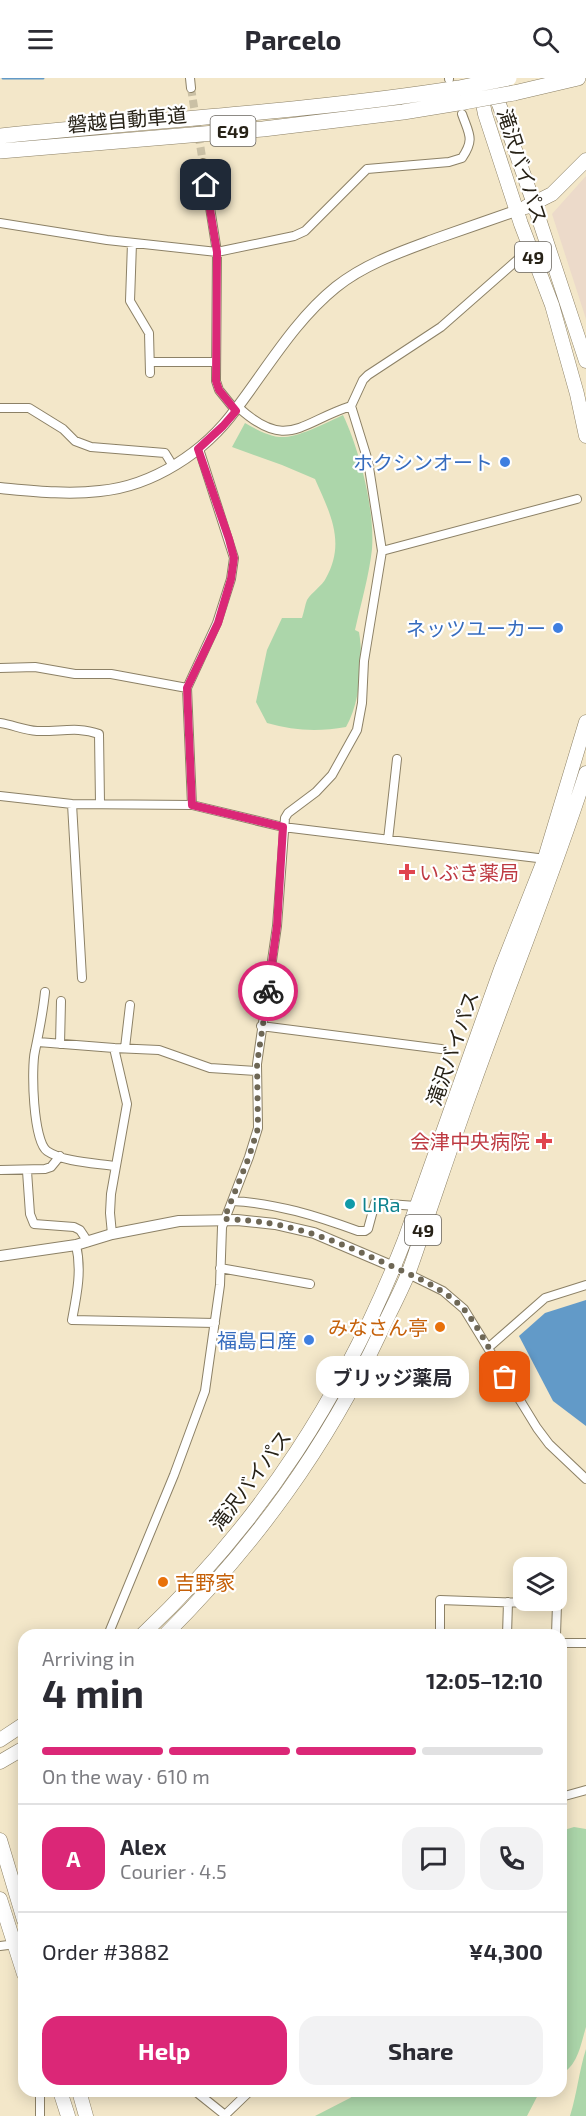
<!DOCTYPE html>
<html lang="en">
<head>
<meta charset="utf-8">
<style>
  body { margin:0; font-family:"Exo 2","Noto Sans JP",sans-serif; background:#f2f2f3; color:#2b2b33; height:100vh; display:flex; flex-direction:column; font-size:22px; white-space:nowrap }
  * { box-sizing:border-box; margin:0 }
  p { font-size:20px; color:#7c7c81 }
  .icon { flex:none; width:33px; height:33px; fill:none; stroke:currentColor; stroke-width:2; stroke-linecap:round; stroke-linejoin:round }
  .map { position:relative; flex:1; overflow:hidden }
  .panel { position:absolute; left:18px; top:1551px; width:549px; height:468px; display:flex; flex-direction:column; background:#fff; border-radius:18px; box-shadow:0 3px 15px #0003 }
  .panel>* { flex:none }
  .buttons { position:absolute; left:513px; top:1479px; display:grid; gap:12px }
  .buttons a { display:grid; place-items:center; width:54px; height:54px; border-radius:12px; background:#fff; box-shadow:0 3px 15px #0003; font-size:30px }
  .pin { position:absolute; display:grid; place-items:center; width:51px; height:51px; color:#fff; margin:-26px; border-radius:12px; box-shadow:0 3px 9px #0006 }
  .courier { position:absolute; display:grid; place-items:center; width:60px; height:60px; margin:-30px; border:4px solid #db2777; border-radius:50%; background:#fff; color:#222; box-shadow:0 2px 8px #0007 }
  .bubble { position:absolute; height:42px; border-radius:18px; background:#fff; box-shadow:0 3px 15px #0003; font-size:20px; font-weight:700; line-height:42px; text-align:center }
  .summary em { font-style:normal; font-weight:700 }
  .summary div { display:flex; flex-direction:column-reverse }
  .summary { display:flex; align-items:center; justify-content:space-between; height:102px; padding:0 24px }
  h1 { font-size:39px; font-weight:700; line-height:45px }
  .bar { display:grid; grid-template-columns:repeat(4,1fr); gap:9px 6px; align-content:center; height:72px; padding:0 24px }
  .bar i { height:8px; border-radius:4px; background:#e1e1e2 }
  .bar .active { background:#db2777 }
  .bar p { grid-column:span 4 }
  .line { display:flex; align-items:center; gap:15px; padding:0 24px; border-top:2px solid #e1e1e2 }
  .line div { flex:1 }
  .round { display:grid; place-items:center; flex:none; width:63px; height:63px; border-radius:18px; background:#f2f2f3 }
  .cta { display:flex; gap:12px; margin-top:auto; padding:12px 24px }
  .cta a { flex:1; height:69px; border-radius:18px; background:#db2777; color:#fff; font-size:24px; font-weight:700; line-height:69px; text-align:center }
  .cta a+a { background:#f2f2f3; color:#2b2b33 }
  header { display:flex; justify-content:space-between; align-items:center; height:78px; padding:0 24px; background:#fff; font-size:27px; font-weight:700 }
  .map>svg:first-child { display:block }
  .commercial { fill:#ecdaca }
  .green { fill:#acd6aa }
  .water { fill:#629ac8 }
  .lines { fill:none; stroke-linecap:round; stroke-linejoin:round }
  .stream { stroke:#629ac8; stroke-width:3 }
  .minor-tunnel { stroke:#cac0a5; stroke-width:8; stroke-dasharray:8 4; stroke-linecap:butt }
  .minor-casing { stroke:#8c8166; stroke-width:10 }
  .tertiary-casing { stroke:#8c8166; stroke-width:12 }
  .primary-casing { stroke:#8c8166; stroke-width:15 }
  .trunk-casing { stroke:#8c8166; stroke-width:15 }
  .motorway-casing { stroke:#8c8166; stroke-width:16 }
  .minor { stroke:#fff; stroke-width:8 }
  .tertiary { stroke:#fff; stroke-width:10 }
  .primary { stroke:#fff; stroke-width:14 }
  .trunk { stroke:#fff; stroke-width:14 }
  .motorway { stroke:#fff; stroke-width:15 }
  .motorway-bridge-casing { stroke:#8c8166; stroke-width:16; stroke-linecap:butt }
  .motorway-bridge { stroke:#fff; stroke-width:15 }
  .done { stroke:#6e6755; stroke-width:6; stroke-dasharray:0 10.8 }
  .route { stroke:#db2777; stroke-width:8 }
  .shop-dot { fill:#3f7fe0; stroke:#fff; stroke-width:2 }
  .health-dot { fill:#e0444e; stroke:#fff; stroke-width:2 }
  .culture-dot { fill:#0f9aa8; stroke:#fff; stroke-width:2 }
  .food-dot { fill:#e8710a; stroke:#fff; stroke-width:2 }
  .labels { text-anchor:middle; dominant-baseline:central; stroke-width:4.5; stroke-linejoin:round; paint-order:stroke }
  .shield { fill:#fff; stroke:#68645d; stroke-width:1.5 }
  .shield-label { font-size:18px; font-weight:bold; fill:#272217 }
  .street-label { font-size:20px; fill:#272217; stroke:#fff }
  .shop-label { font-size:20px; fill:#366cbe; stroke:#fff; text-anchor:end }
  .health-label { font-size:20px; fill:#be3a42; stroke:#fff; text-anchor:start }
  .culture-label { font-size:20px; fill:#0d838f; stroke:#fff; text-anchor:start }
  .food-label { font-size:20px; fill:#c56008; stroke:#fff; text-anchor:end }
</style>
</head>
<body>
<header><svg class="icon" aria-label="menu" viewBox="0 0 24 24"><path d="M4 6h16M4 12h16M4 18h16"/></svg>Parcelo<svg class="icon" aria-label="search" viewBox="0 0 24 24"><circle cx="10" cy="10" r="6"/><path d="M15 15l6 6"/></svg></header>
<div class="map">
<svg width="586" height="2038" viewBox="0 0 586 2038">
  <rect width="100%" height="100%" fill="#f3e7c9"/>
  <path class="commercial" d="M586,98V241L552,136Z"/>
  <path class="green" d="M343,337C360,373 375,432 372,471C369,498 361,525 355,552L359,554C364,582 360,625 346,649C319,654 294,653 267,645L256,624L267,572L282,540H302C304,534 305,527 307,522C312,514 322,508 326,500C346,464 330,435 315,401L282,387L232,369L245,345C256,351 271,360 285,359C301,358 328,344 343,337Z
    M574,1749L586,1751V1949C581,1965 578,1988 561,1996V1753Z
    M586,1971V2038H570C577,2016 579,1993 586,1971Z
    M360,2013H540L527,2038H315L350,2020Z"/>
  <path class="water" d="M586,1222V1348L553,1323L519,1258L545,1235Z"/>
  <g class="lines">
    <path class="stream" d="M3,0H43"/>
    <path class="minor-tunnel" d="M191,10L203,85"/>
    <defs>
      <path id="minor" d="M190,0L191,10
        M449,0V1
        M203,85L217,174L216,303L219,312L236,333
        M0,145L107,162L217,174L294,158L305,153L367,91L449,84L462,80C475,61 469,56 462,36
        M132,165L130,223L149,255L150,295
        M150,284H215
        M238,329C287,374 301,344 351,328
        M0,330H29L63,351L75,363L91,369L165,375L173,388
        M382,473L577,421
        M0,590L35,589L75,596H111L187,610
        M0,645C13,647 24,652 37,653C59,654 78,648 99,656L100,725
        M0,718L72,726L192,727L283,749L546,781
        M72,726L82,900
        M192,727L187,610L217,545L231,501L234,480L199,371
        M388,762L397,681
        M45,914C43,934 39,954 35,973C31,990 33,1063 47,1073C63,1084 95,1085 115,1088
        M261,948L441,971
        M38,964L114,970
        M60,966L61,923
        M125,970L130,927
        M0,1092L45,1091L51,1089L60,1078
        M27,1093L30,1136L34,1146L74,1149L80,1152L88,1164
        M232,1123C276,1125 317,1138 358,1153H365L368,1151L375,1125L416,1128
        M112,1156L110,1135L111,1116L127,1026L114,970L159,972L210,990L256,993
        M76,1167C82,1192 77,1216 72,1242L215,1245
        M394,1189L443,1213L464,1231L537,1350L549,1366L586,1401
        M220,1190L310,1206
        M488,1270L545,1220L586,1207
        M108,1557L174,1397L205,1313L220,1207L222,1149L249,1079L258,1050L257,986L277,848L285,740L288,735L316,714L332,697L357,652L362,625L364,583L382,473L368,383L351,328L363,302L368,297L441,249L524,176
        M440,1557V1522L557,1526L556,1557
        M507,1557L508,1524
        M561,1565H586
        M561,1719L586,1712
        M0,1868L24,1865
        M40,2013V2038
        M195,2013L225,2037
        M224,2038L250,2013"/>
      <path id="tertiary" d="M0,410C33,413 67,417 100,413C153,408 205,374 236,331C268,289 295,242 336,209C366,185 403,173 438,160C467,150 495,140 524,130
        M0,1178L76,1167L112,1156L179,1143L237,1142L275,1146L314,1155L394,1189"/>
      <path id="primary" d="M526,129L552,116L586,82
        M0,1762L24,1842
        M0,1821L24,1896
        M60,2013L68,2038
        M79,2013L86,2038"/>
      <path id="trunk" d="M491,10L499,26L534,126L586,283
        M480,11L485,36L521,146L552,227L577,316L586,358
        M142,1557C262,1444 345,1315 405,1161L501,891L545,780L586,644
        M165,1557C256,1466 326,1370 381,1253C390,1234 400,1215 408,1196C416,1175 423,1153 430,1131C444,1090 458,1048 473,1007C510,903 552,801 586,695
        M0,1662L24,1646
        M0,1684L24,1670"/>
      <path id="motorway" d="M514,15L578,0
        M0,58C153,42 307,34 459,10
        M0,73L263,51L403,34L464,24"/>
    </defs>
    <use href="#minor" class="minor-casing"/>
    <use href="#tertiary" class="tertiary-casing"/>
    <use href="#primary" class="primary-casing"/>
    <use href="#trunk" class="trunk-casing"/>
    <use href="#motorway" class="motorway-casing"/>
    <use href="#minor" class="minor"/>
    <use href="#tertiary" class="tertiary"/>
    <use href="#primary" class="primary"/>
    <use href="#trunk" class="trunk"/>
    <use href="#motorway" class="motorway"/>
    <defs>
      <path id="motorway-bridge" d="M459,10L509,0
        M464,24L514,15"/>
    </defs>
    <use href="#motorway-bridge" class="motorway-bridge-casing"/>
    <use href="#motorway-bridge" class="motorway-bridge"/>
  </g>
  <g class="lines">
    <path class="done" d="M268,913L257,986L258,1050L249,1079L224,1141C289,1143 329,1160 387,1186C413,1198 440,1208 462,1229C476,1244 494,1280 505,1299"/>
    <path class="route" d="M206,107L217,174L216,303L219,312L236,333L223,348L198,371L229,461L234,480L231,501L218,545L187,610L192,727L283,749L277,848L268,913"/>
  </g>
  <g class="shop-dot">
    <circle cx="505" cy="384" r="6"/>
    <circle cx="558" cy="550" r="6"/>
    <circle cx="309" cy="1262" r="6"/>
  </g>
  <g class="health-dot">
    <path d="M404 785h6v6h6v6h-6v6h-6v-6h-6v-6h6z"/>
    <path d="M541 1054h6v6h6v6h-6v6h-6v-6h-6v-6h6z"/>
  </g>
  <circle class="culture-dot" cx="350" cy="1126" r="6"/>
  <g class="food-dot">
    <circle cx="440" cy="1249" r="6"/>
    <circle cx="163" cy="1504" r="6"/>
  </g>
  <g class="labels">
    <g class="shield">
      <rect x="210.5" y="38" width="45" height="30" rx="4.5"/>
      <rect x="515" y="164" width="36" height="30" rx="4.5"/>
      <rect x="405" y="1137" width="36" height="30" rx="4.5"/>
    </g>
    <g class="shield-label">
      <text x="233" y="53">E49</text>
      <text x="533" y="179">49</text>
      <text x="423" y="1152">49</text>
    </g>
    <g class="street-label">
      <text transform="translate(127 41) rotate(-5)">磐越自動車道</text>
      <text transform="translate(523 88) rotate(72)">滝沢バイパス</text>
      <text transform="translate(452 970) rotate(-71)">滝沢バイパス</text>
      <text transform="translate(250 1402) rotate(-53)">滝沢バイパス</text>
    </g>
    <g class="shop-label">
      <text x="493" y="384">ホクシンオート</text>
      <text x="546" y="550">ネッツユーカー</text>
      <text x="297" y="1262">福島日産</text>
    </g>
    <g class="health-label">
      <text x="419" y="794">いぶき薬局</text>
      <text x="530" y="1063" text-anchor="end">会津中央病院</text>
    </g>
    <g class="culture-label">
      <text x="362" y="1126">LiRa</text>
    </g>
    <g class="food-label">
      <text x="428" y="1249">みなさん亭</text>
      <text x="175" y="1504" text-anchor="start">吉野家</text>
    </g>
  </g>
</svg>
<div class="buttons">
<a><svg class="icon" aria-label="layers" viewBox="0 0 24 24"><path d="M12 4l9 5-9 5-9-5zM3 14l9 5 9-5"/></svg></a>
</div>
<div class="pin" style="left:505px;top:1299px;background:#ea580c"><svg class="icon" aria-label="bag" viewBox="0 0 24 24"><path d="M5 8h14l-1 12H6zM9 8a3 3 0 0 1 6 0"/></svg></div>
<div class="pin" style="left:206px;top:107px;background:#1f2937"><svg class="icon" aria-label="home" viewBox="0 0 24 24"><path d="M3 11l9-7 9 7M6 9v11h12V9"/></svg></div>
<div class="courier" style="left:268px;top:913px"><svg class="icon" aria-label="bike" viewBox="0 0 24 24"><circle cx="6" cy="16" r="4"/><circle cx="18" cy="16" r="4"/><path d="M6 16l4-8h5l3 8M10 8l3 8H6M13 5h3"/></svg></div>
<div class="bubble" style="left:316px;top:1278px;width:153px">ブリッジ薬局</div>
<section class="panel">
<div class="summary"><div><h1>4 min</h1><p>Arriving in</p></div><em>12:05–12:10</em></div>
<div class="bar"><i class="active"></i><i class="active"></i><i class="active"></i><i></i><p>On the way · 610 m</p></div>
<div class="line" style="height:108px"><b class="round" style="background:#db2777;color:#fff">A</b><div><b>Alex</b><p>Courier · 4.5</p></div><a class="round"><svg class="icon" aria-label="chat" viewBox="0 0 24 24"><path d="M4 5h16v11H9l-5 4z"/></svg></a><a class="round"><svg class="icon" aria-label="phone" viewBox="0 0 24 24"><path d="M5 4h4l2 5-3 2q2 4 5 5l2-3 5 2v4C11 20 4 13 5 4z"/></svg></a></div>
<div class="line" style="height:78px"><div>Order #3882</div><b>¥4,300</b></div>
<div class="cta"><a>Help</a><a>Share</a></div>
</section>
</div>
</body>
</html>
